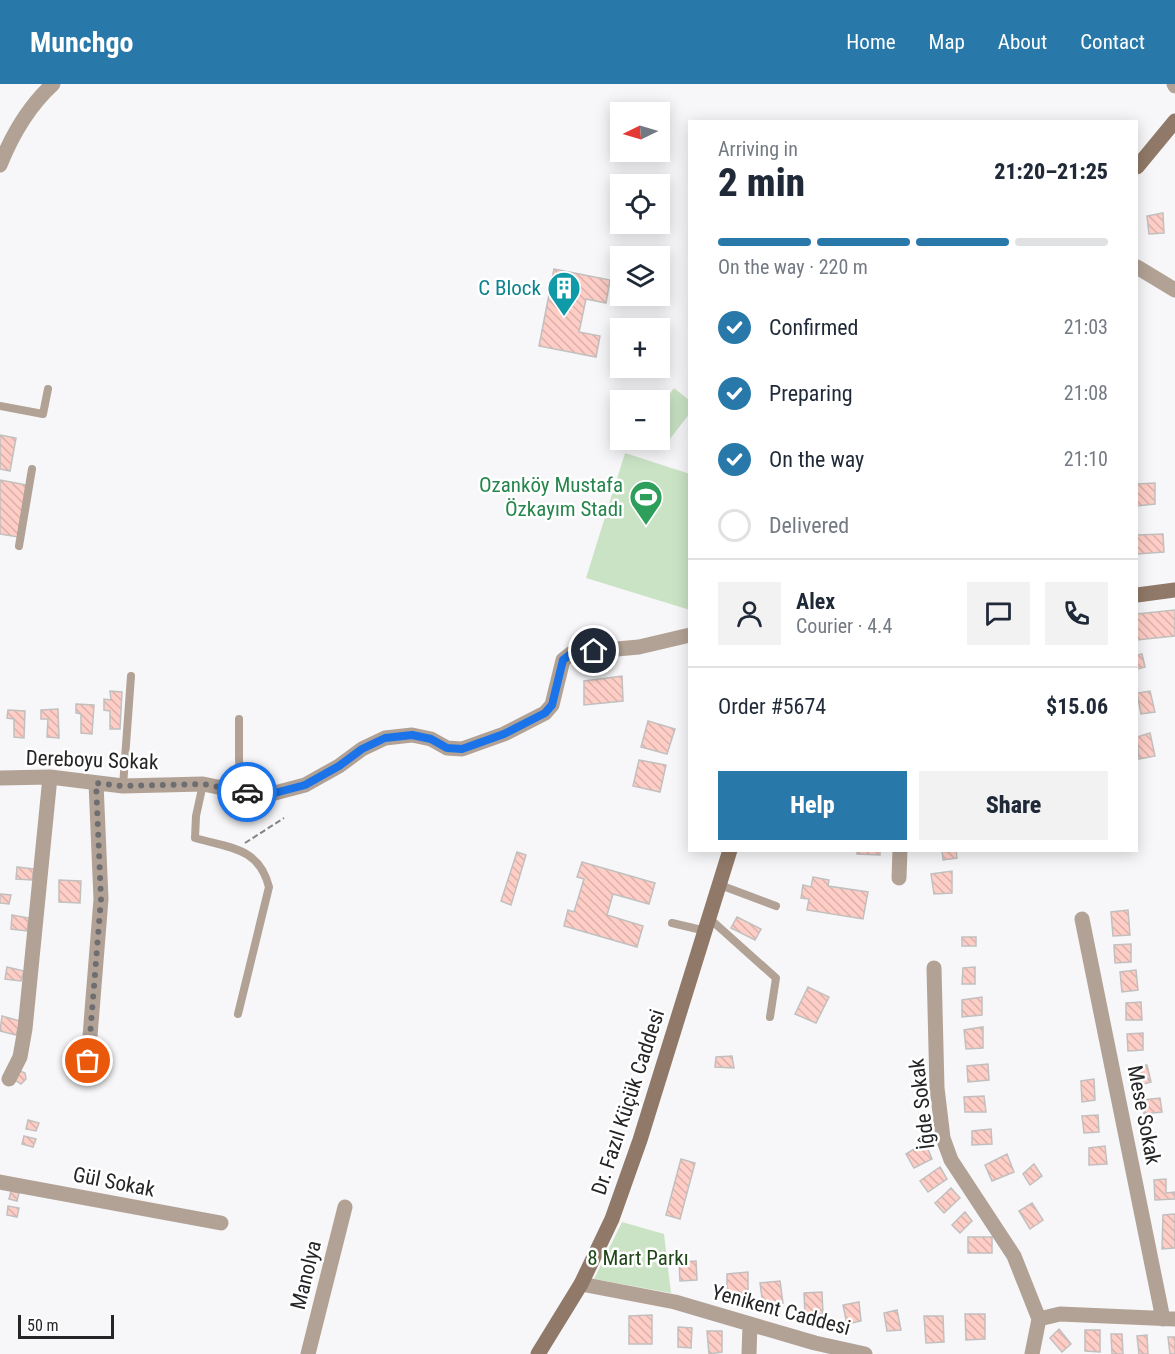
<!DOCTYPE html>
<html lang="en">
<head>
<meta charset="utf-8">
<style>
  body { margin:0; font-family:"Roboto Condensed",sans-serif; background:#f2f2f3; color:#1f2937; height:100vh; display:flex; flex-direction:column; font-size:22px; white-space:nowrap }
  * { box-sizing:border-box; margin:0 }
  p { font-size:20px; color:#747a83 }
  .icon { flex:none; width:33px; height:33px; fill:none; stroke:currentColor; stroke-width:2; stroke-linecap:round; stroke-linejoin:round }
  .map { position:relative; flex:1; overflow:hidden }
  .sheet { position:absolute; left:688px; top:36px; width:450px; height:732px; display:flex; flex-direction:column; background:#fff; border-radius:0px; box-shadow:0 3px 15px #0003 }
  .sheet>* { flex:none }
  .needle { width:39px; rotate:265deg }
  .buttons { position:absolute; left:610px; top:18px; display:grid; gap:12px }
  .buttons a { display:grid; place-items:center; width:60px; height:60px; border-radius:0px; background:#fff; box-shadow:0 3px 15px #0003; font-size:30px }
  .scale { position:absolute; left:18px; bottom:15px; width:96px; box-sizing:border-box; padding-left:6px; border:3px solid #252526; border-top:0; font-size:16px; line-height:21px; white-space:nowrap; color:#252526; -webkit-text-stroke:4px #fff; paint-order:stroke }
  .pin { position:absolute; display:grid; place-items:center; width:51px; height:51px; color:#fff; margin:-26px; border:3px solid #fff; border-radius:50%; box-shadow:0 2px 6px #0007 }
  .courier { position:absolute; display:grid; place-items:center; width:60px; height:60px; margin:-30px; border:4px solid #1a73e8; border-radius:50%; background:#fff; color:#222; box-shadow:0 2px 8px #0007 }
  .head em { font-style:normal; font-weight:800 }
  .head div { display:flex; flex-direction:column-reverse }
  .head { display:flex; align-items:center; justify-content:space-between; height:102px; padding:0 30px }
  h1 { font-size:39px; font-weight:800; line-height:45px }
  .bar { display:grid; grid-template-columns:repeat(4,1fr); gap:9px 6px; align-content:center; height:72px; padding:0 30px }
  .bar i { height:8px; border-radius:4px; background:#e0e1e3 }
  .bar .active { background:#2879aa }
  .bar p { grid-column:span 4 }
  .line { display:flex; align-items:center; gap:15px; padding:0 30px; border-top:2px solid #e0e1e3 }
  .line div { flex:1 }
  .round { display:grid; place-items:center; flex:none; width:63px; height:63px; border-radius:0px; background:#f2f2f3 }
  ol { padding:0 30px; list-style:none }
  li { display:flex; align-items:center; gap:18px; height:66px }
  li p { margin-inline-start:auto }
  li .icon { padding:6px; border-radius:50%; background:#2879aa; color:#fff; stroke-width:4 }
  li:last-child { color:#747a83 }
  li i { width:33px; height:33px; border:3px solid #e0e1e3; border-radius:50% }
  .primary-button { display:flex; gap:12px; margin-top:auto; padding:12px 30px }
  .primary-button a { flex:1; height:69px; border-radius:0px; background:#2879aa; color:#fff; font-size:24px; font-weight:800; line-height:69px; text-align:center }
  .primary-button a+a { background:#f2f2f3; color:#1f2937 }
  header { display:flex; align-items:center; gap:36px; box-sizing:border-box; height:84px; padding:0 30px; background:#2879aa; color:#fff }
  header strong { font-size:28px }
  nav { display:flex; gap:33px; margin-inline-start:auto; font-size:21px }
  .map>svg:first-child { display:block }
  .park { fill:#cae3c5 }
  .building { fill:url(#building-back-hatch); stroke:#c1c0bf; stroke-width:1.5 }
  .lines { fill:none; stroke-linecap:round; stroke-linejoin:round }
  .path { stroke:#848485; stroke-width:2; stroke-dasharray:6 3; stroke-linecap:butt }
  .lane { stroke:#b2a296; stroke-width:8 }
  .street { stroke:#b2a296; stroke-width:15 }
  .secondary { stroke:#907968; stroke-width:15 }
  .done { stroke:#6e6e70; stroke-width:6; stroke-dasharray:0 10.8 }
  .route { stroke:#1a73e8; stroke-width:8 }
  .labels { text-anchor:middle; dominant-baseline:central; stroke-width:5; stroke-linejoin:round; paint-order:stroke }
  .culture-label { font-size:21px; fill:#0d838f; stroke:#fff; text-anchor:end }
  .leisure-label { font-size:21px; fill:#27864d; stroke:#fff; text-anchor:end }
  .street-label { font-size:21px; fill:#252526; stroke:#fff }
  .park-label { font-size:21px; fill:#214718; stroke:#fff }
</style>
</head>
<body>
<header>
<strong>Munchgo</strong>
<nav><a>Home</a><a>Map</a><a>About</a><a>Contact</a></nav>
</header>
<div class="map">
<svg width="1175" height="1270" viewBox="0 0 1175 1270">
  <defs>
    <pattern id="building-back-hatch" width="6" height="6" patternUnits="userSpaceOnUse" patternTransform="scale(1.5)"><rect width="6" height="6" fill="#fecec6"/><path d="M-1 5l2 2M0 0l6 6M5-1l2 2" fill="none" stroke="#dab1aa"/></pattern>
  </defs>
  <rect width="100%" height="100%" fill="#f7f7f9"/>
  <path class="park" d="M674,304L690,317V329L662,365L650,356H660V323Z
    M625,369L690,390V526L586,494Z
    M622,1138L664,1150L671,1209L594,1195Z"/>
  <path class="building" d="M1163,129L1164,149L1149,150L1147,132Z
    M554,185L610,196L606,219L586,215L579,248L600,252L596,273L539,262Z
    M0,351L16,354L10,387L0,385Z
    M0,396L27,401L18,453L0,450Z
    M1155,399V420L1137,422V400Z
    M1163,450L1164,468L1137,470V451Z
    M1175,526V552L1137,556V530Z
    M1142,570L1145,583L1137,585V571Z
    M622,592L623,617L584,621V597Z
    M110,607L122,608L120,645H110V627L104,626V615L111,616Z
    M1150,607L1155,628L1141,630L1137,609Z
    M76,620L94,621L92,650L81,649V630L76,629Z
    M58,625L59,654L47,653L48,635H41V626Z
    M8,626L25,627L24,654L14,653V635L7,634Z
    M648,637L675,645L667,670L641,663Z
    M1150,649L1155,672L1139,675L1137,653Z
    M639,676L666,681L660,708L633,702Z
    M857,766H880V771L857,770Z
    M942,766H956L957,774L943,776Z
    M517,768L526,771L511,821L501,817Z
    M582,778L655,799L649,820L613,810L607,831L643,842L637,863L564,842L568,826L574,828L584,795L577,793Z
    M17,783L34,785L32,796L16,795Z
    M952,787V809L934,810L931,790Z
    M813,793L829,796L828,802L868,808L863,835L807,826L809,815L801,814L803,801L811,803Z
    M59,796L81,797L80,819L59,818Z
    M0,810L11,811L9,820L0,819Z
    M1128,826L1130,851L1113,852L1111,828Z
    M12,831L29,834L27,847L11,845Z
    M737,833L761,845L755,856L731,844Z
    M962,853H976V862H962Z
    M1131,860V878L1115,879L1114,861Z
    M7,883L24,887L21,897L5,895Z
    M975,883V900H962L963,884Z
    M1136,886L1138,906L1122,908L1120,888Z
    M808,903L829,913L816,939L795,930Z
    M982,913V931L962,933V916Z
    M1141,918L1142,936H1126V919Z
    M2,932L20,937L16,951L0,947Z
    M983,943V964L966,965L964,946Z
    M1143,949V966L1128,967L1127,950Z
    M732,972L734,984L715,983L716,973Z
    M988,980L989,996L968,998L967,982Z
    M1147,981L1151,998L1140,1001L1137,982Z
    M20,987L25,989L26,995L21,1000L15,996Z
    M1094,995L1095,1016L1082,1018L1081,997Z
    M984,1012L986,1028H965L964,1013Z
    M1160,1014L1162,1028L1144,1030L1143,1016Z
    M1098,1031L1099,1048L1084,1049L1082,1032Z
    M28,1036L39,1039L36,1047L26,1045Z
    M991,1045L992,1060L972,1061V1047Z
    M24,1052L36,1055L33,1063L22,1060Z
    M925,1058L932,1075L914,1084L906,1070Z
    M1105,1062L1107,1080L1089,1081V1064Z
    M1007,1070L1014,1088L992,1097L985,1081Z
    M681,1075L695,1079L680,1135L666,1131Z
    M1034,1080L1042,1092L1030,1101L1023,1090Z
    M940,1083L947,1095L928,1108L920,1097Z
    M1166,1095V1109L1175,1108V1115L1155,1116L1154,1096Z
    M951,1104L960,1114L944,1129L935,1119Z
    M11,1107L19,1109L17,1117L9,1115Z
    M1032,1119L1043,1136L1030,1145L1019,1127Z
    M8,1122L19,1124L17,1133L7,1131Z
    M965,1128L972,1137L960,1149L952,1141Z
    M1175,1130V1164L1162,1165L1163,1131Z
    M968,1153H992V1169H968Z
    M696,1177L697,1196L680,1197L679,1178Z
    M748,1188V1209L727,1210V1190Z
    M780,1197L783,1219L763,1221L760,1199Z
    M822,1208L823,1230L805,1231L804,1209Z
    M859,1218L861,1237L847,1240L843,1221Z
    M897,1226L901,1246L887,1247L884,1229Z
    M965,1230H985V1255L966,1256Z
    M652,1231V1260H629V1232Z
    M924,1232H943L944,1258L926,1259Z
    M678,1243L692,1244L691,1264L678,1263Z
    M1059,1245L1071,1260L1062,1268L1050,1254Z
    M1085,1246H1100V1268L1085,1267Z
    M707,1247H722V1268L709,1270Z
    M1111,1250H1122L1123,1270H1112Z
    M1147,1251L1148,1270H1139L1137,1252Z
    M1168,1253H1175V1270H1170Z"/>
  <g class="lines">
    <path class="path" d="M245,759L284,734"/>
    <path class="lane" d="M0,322L43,330L48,305
      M19,462L32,385
      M239,635V676L242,708
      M203,700L196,732L195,754C229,764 259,763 269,803L238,930
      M123,702L131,592
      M720,801L776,822
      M710,835L776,894L770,933
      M672,839L706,847"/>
    <path class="street" d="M1174,0L1175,2
      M0,81C12,51 29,22 53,0
      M1137,183L1175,206
      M0,694L50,693L123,702L203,700L242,708L271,710L305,701L339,682L362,665L385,654L412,651L431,655L447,664L462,665L504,650L545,629L552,621L563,576L572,569L639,563L690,551
      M899,794L900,766
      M1082,835L1163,1235
      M934,884L937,1004L943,1054L951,1076L1014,1172L1039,1235
      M88,977L101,815L96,699
      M9,995L20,973L25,945L50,693
      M0,1098L221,1139
      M581,1200L675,1218L815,1259L865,1270
      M1039,1235L1060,1230L1175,1235
      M308,1270L345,1123
      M749,1270L750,1240
      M1032,1270L1039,1235"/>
    <path class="secondary" d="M1137,83L1175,37
      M1137,511L1175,506
      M538,1270L581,1200L612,1135L640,1056L730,766"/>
  </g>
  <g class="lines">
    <path class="done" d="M88,977L101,815L96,699L123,702L203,700L247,708"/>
    <path class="route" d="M247,708L271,710L305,701L339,682L362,665L385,654L412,651L431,655L447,664L462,665L504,650L545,629L552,621L563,576L572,569L594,567"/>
  </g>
  <defs>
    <symbol id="building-pin" viewBox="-11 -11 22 30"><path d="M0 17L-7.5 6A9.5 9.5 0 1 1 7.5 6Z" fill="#0f9aa8" stroke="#fff"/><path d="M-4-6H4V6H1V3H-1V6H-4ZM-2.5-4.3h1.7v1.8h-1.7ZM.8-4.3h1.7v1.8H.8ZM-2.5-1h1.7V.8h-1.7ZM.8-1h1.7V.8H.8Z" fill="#fff"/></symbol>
    <symbol id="stadium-pin" viewBox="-11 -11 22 30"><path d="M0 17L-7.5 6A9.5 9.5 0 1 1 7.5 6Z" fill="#2e9e5b" stroke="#fff"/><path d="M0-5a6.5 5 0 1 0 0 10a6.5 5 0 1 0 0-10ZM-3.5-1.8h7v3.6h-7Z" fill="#fff"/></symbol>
  </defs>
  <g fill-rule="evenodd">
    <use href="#building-pin" x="545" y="185" width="38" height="52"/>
    <use href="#stadium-pin" x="627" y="394" width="38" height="52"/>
  </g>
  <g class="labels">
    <g class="culture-label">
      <text x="541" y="204">C Block</text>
    </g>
    <g class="leisure-label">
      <text x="623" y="401">Ozanköy Mustafa<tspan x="623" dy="24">Özkayım Stadı</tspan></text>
    </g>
    <g class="street-label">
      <text transform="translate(92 676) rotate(2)">Dereboyu Sokak</text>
      <text transform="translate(628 1018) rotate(-72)">Dr. Fazıl Küçük Caddesi</text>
      <text transform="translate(922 1020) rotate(-97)">İĝde Sokak</text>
      <text transform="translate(1144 1031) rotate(79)">Mese Sokak</text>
      <text transform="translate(114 1098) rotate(11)">Gül Sokak</text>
      <text transform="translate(306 1191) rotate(-76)">Manolya</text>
      <text transform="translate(781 1226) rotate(15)">Yenikent Caddesi</text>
    </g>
    <g class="park-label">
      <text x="638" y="1174">8 Mart Parkı</text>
    </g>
  </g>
</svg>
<div class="buttons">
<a><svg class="needle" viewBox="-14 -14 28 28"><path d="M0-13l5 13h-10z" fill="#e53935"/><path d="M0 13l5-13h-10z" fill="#747a83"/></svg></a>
<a><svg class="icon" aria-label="locate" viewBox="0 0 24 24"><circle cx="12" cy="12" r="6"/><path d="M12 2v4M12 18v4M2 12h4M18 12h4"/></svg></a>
<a><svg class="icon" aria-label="layers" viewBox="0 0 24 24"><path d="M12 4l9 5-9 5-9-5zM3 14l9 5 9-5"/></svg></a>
<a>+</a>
<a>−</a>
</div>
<div class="scale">50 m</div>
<div class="pin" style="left:88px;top:977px;background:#ea580c"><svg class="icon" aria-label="bag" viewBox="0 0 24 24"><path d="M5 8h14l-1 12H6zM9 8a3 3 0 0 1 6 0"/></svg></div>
<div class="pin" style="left:594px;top:567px;background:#1f2937"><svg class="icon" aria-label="home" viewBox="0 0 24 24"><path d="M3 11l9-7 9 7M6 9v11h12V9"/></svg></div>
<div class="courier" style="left:247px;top:708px"><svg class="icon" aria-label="car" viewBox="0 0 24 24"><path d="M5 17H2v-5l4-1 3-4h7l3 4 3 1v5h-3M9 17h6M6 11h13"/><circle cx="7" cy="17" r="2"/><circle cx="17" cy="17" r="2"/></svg></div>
<section class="sheet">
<div class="head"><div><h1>2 min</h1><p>Arriving in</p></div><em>21:20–21:25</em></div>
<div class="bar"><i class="active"></i><i class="active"></i><i class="active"></i><i></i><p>On the way · 220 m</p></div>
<ol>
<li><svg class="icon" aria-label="check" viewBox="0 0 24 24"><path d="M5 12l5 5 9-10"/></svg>Confirmed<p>21:03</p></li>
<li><svg class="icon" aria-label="check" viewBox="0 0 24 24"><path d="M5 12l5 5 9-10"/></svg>Preparing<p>21:08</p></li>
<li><svg class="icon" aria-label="check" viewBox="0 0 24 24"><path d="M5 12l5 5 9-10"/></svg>On the way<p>21:10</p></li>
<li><i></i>Delivered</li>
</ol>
<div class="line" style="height:108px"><a class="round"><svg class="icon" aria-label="person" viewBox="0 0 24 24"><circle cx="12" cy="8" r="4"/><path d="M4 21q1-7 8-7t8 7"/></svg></a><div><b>Alex</b><p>Courier · 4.4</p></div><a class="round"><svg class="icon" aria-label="chat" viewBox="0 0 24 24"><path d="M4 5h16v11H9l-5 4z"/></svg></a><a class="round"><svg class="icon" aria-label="phone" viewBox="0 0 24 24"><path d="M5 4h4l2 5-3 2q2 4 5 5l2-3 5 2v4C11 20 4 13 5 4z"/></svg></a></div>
<div class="line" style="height:78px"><div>Order #5674</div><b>$15.06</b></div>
<div class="primary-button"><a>Help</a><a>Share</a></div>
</section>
</div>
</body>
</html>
